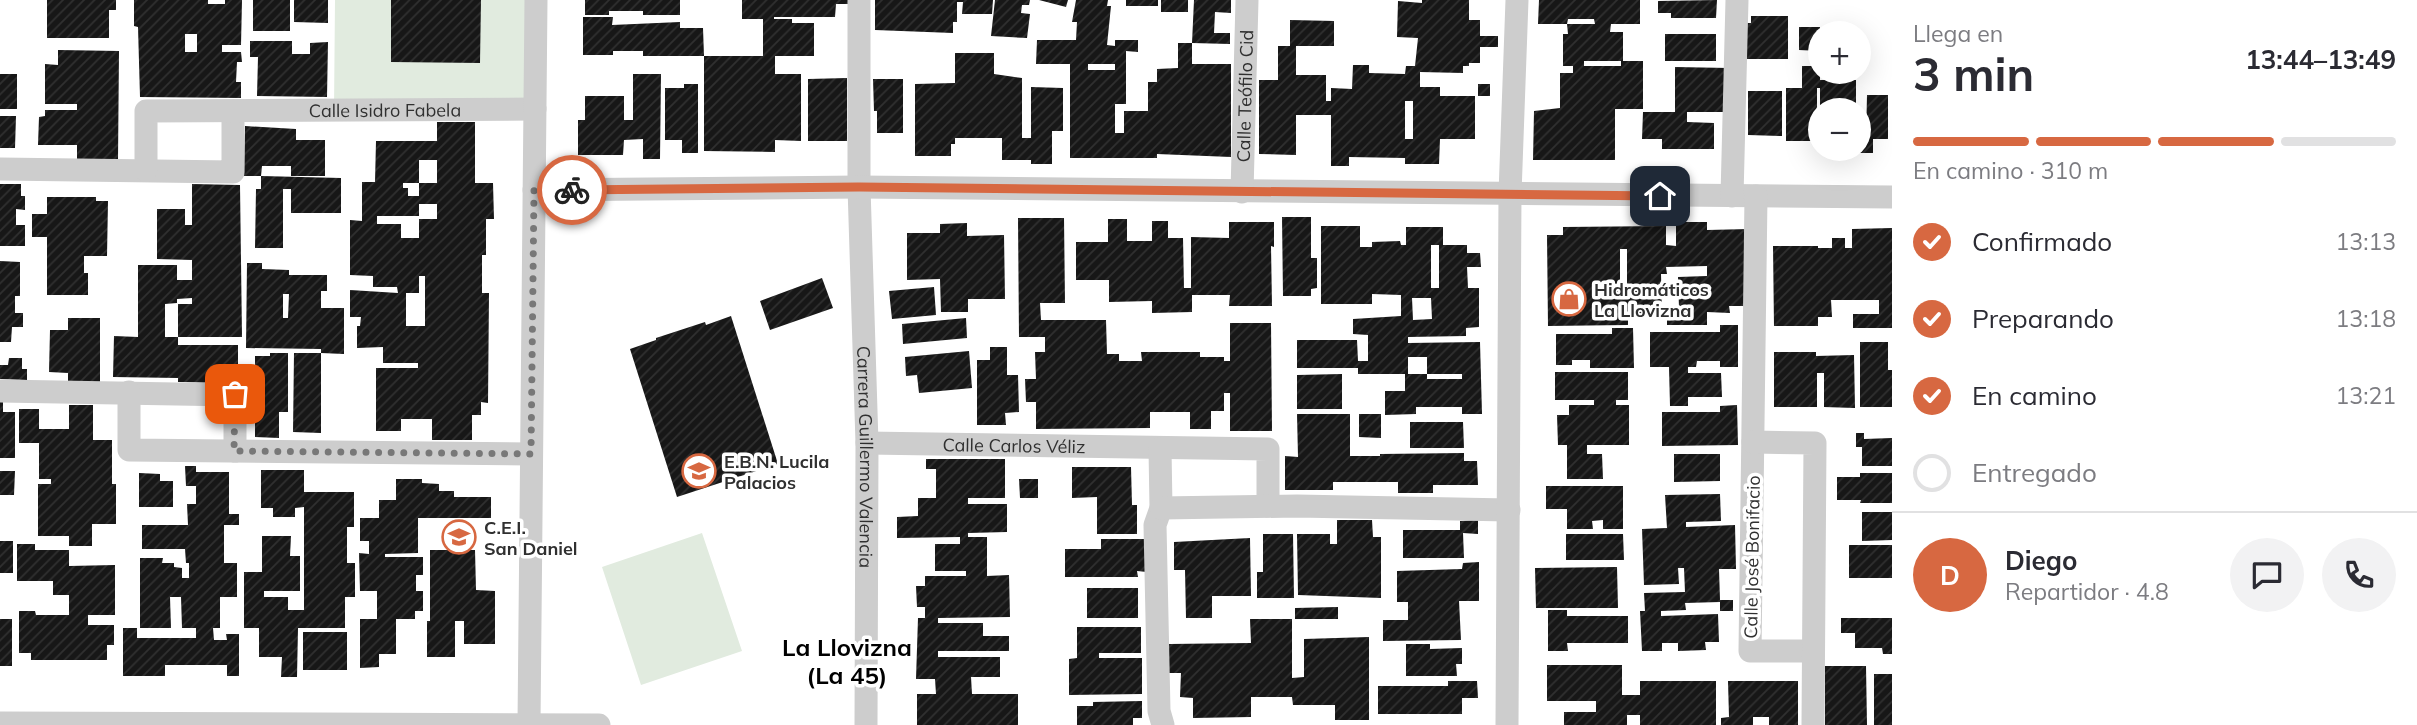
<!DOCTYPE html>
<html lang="es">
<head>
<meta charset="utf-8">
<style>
  body { margin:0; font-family:Mulish,sans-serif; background:#f2f2f3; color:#2b2b33; height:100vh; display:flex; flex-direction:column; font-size:26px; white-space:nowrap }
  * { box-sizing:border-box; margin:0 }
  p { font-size:23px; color:#7c7c81 }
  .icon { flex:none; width:38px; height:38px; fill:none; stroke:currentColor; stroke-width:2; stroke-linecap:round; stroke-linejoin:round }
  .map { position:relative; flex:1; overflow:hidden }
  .drawer { display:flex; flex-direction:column; background:#fff; width:525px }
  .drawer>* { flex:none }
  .buttons { position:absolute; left:1808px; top:21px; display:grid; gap:14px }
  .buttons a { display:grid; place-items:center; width:63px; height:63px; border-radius:50%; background:#fff; box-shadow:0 7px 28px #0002; font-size:35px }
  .pin { position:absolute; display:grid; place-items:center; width:60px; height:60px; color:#fff; margin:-30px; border-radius:14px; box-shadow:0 4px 10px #0006 }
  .courier { position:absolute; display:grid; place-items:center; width:70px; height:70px; margin:-35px; border:5px solid #d76841; border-radius:50%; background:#fff; color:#222; box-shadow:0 2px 9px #0007 }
  .summary em { font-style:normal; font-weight:700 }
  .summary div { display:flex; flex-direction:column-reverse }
  .summary { display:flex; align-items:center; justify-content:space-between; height:119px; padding:0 21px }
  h1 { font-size:46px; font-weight:700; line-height:52px }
  .bar { display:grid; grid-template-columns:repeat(4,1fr); gap:10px 7px; align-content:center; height:84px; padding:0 21px }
  .bar i { height:9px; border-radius:5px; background:#e1e1e2 }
  .bar .on { background:#d76841 }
  .bar p { grid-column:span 4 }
  .line { display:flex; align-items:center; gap:18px; padding:0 21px; border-top:2px solid #e1e1e2 }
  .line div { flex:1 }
  .round { display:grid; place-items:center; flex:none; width:74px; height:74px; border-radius:37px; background:#f2f2f3 }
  ol { padding:0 21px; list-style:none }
  li { display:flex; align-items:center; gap:21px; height:77px }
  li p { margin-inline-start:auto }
  li .icon { padding:7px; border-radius:50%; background:#d76841; color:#fff; stroke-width:4 }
  li:last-child { color:#7c7c81 }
  li i { width:38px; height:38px; border:4px solid #e1e1e2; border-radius:50% }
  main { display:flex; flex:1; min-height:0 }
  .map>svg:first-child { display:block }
  .green { fill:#e1ebdf }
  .building { fill:url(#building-hatch); fill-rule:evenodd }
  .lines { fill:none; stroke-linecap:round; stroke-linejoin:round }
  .street { stroke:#cdcdcd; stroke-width:23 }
  .done { stroke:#787878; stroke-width:7; stroke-dasharray:0 12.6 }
  .route { stroke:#d76841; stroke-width:9 }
  .labels { text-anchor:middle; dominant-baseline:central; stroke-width:7; stroke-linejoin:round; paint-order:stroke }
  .street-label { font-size:18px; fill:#303030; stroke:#fff }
  .poi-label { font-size:18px; font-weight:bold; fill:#303030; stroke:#fff; text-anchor:start }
  .district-label { font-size:24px; font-weight:bold; fill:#000; stroke:#fff }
</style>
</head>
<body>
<main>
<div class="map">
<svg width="1892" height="725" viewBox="0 0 1892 725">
  <defs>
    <pattern id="building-hatch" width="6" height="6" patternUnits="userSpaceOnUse" patternTransform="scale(1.75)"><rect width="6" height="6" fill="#171717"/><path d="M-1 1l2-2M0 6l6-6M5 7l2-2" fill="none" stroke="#303030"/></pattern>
  </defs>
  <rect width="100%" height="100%" fill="#fff"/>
  <path class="green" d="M335,0H536L535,109L334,110Z
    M702,533L742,651L641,685L602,567Z"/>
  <path class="building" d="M47,0H116V10H109V38H47Z
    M134,0H208V4H225V0H242L241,45H222V52H241L242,62H237L236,82H241V98L140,97L138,27L134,26ZM185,34H197V52H185Z
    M253,0H290V31H253Z
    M294,0H328V23L294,22Z
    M391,0H481L480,63L391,62Z
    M585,0H680V15H643V11H609V15H585Z
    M742,0H850V4H836L835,17H774V19H792V23H814V56H775V74H801V141L775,140V152L704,151V56H763V19H742Z
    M875,0H993L992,14H962L963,2H957V22H953V33L875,30Z
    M995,0H1030L1029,5H1022L1021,13L1030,14L1027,38L991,36Z
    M1039,0H1068L1066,7Z
    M1076,0H1108L1107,6H1111L1107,45L1115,46V40H1138V52L1126,51V104H1115V133H1124V111H1148V82H1157V69L1178,68V43H1192V64H1231V157L1157,154V158H1070V64H1036L1037,40H1076L1077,22H1072ZM1088,64H1115V70H1088Z
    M1126,0H1158V6H1126Z
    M1161,0H1188V12H1161Z
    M1194,0H1231V13L1215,12L1214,33H1230V44L1192,43Z
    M1422,0H1469V20H1480V36H1498V47H1480V63H1469V66H1463V73L1420,72V87H1440V96H1475V139H1440L1439,164H1405V158L1349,157V166H1331V115H1296V155L1259,154V80H1278V46H1290V20L1334,21V46H1296V75H1326V101H1331V88L1352,89L1353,65H1369V73L1405,74L1406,66H1415L1418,38L1397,37L1398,1L1422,3ZM1405,101H1413V139H1405Z
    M1539,0H1640V24H1611L1610,32H1623V61H1643V109H1615V160H1533L1534,111L1560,108V73H1573V66H1563V34H1568L1567,24H1538ZM1568,19H1594L1595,24H1567ZM1584,61H1621V66H1584Z
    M1717,0L1716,18H1671V13H1658V1Z
    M1751,16H1788V59H1744V23H1751Z
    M583,17H613L612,25L680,22V28H703L704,56H643V51H613V55H583Z
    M1799,27H1820V51L1799,50Z
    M1665,34H1716V61H1665Z
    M250,41H292V54H310V43L328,42L327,97L257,96L258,57H250Z
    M58,50L119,51L118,159H77V145H38L39,117L45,116V110H77V104H45V64L58,65Z
    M955,53H994V74L1022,78V138H1031V87L1063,88V131H1052V164H1031V160H1002V138H955V144H951V156H915V84L955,83Z
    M1802,66H1820V80H1856V110H1820V88H1817V141H1786V88H1802Z
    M1675,67L1729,68V112H1687V122L1714,123V149H1662V139H1642L1643,112H1675Z
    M0,74H17V109H0Z
    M633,74H661L660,159H643V139L624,140L623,155H578V120H585V96H624V120H633Z
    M847,78V141H808V79Z
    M873,79H903V133H877V111H874Z
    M684,84H698V153H682V140H665V88H684Z
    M1478,84H1490V96H1478Z
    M1748,91H1782V136L1748,135Z
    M1867,95H1888V139H1873V153H1859L1858,139H1866Z
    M0,116H16L15,148H0Z
    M437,122H475V183H493L494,219H486V255H482V293H489L488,403L481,402V415H472V440H432V419H401V431H376V368H418V363H383V347L357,348V326H360L361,317H350V290L398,293L397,287H373V276L350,275V220L362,221V182H375L376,141H437ZM419,160H437V183H419V196H408V188H403V183H419ZM419,204H437V219H419V238H401V224H377V216H419ZM419,276H425V326H406V293H419Z
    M245,126L296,129V140H325V176H291V166H262L261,176L341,178V213H291V189H283V248H255L256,189H261V176H244Z
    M0,184H21V196H25V210L16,209V225H25V246H0Z
    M192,184L240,185L242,337H178V304H192V298L177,299V303L165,304V337H178V345H238V383L178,382V378L113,377L114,336L138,337V265H177V280H192V260L157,259V209H185V225H192Z
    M47,197H96V201H108L107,256H84V273H88V295H47V237H32V214H47Z
    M1282,217H1311V258H1317V288L1311,289V296H1283Z
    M1018,218H1064L1065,303H1040L1041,320H1106L1107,354H1119V361H1142L1141,352H1200V357H1224V361H1230V323H1271L1272,431H1230V393H1224V411H1211V429H1190V412H1150V428L1036,429V402H1026L1025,379H1036L1035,352H1045V337H1019Z
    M1108,219H1127V241H1152V221H1168V238H1183L1184,288H1191V237L1229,238V222H1274V247L1271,246L1272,306H1229L1230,295H1192V312L1152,313V301L1109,302V280H1076V242H1108Z
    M1676,222H1707V230L1749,229L1750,306H1729L1730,313L1707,312V325H1667V309L1679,308L1678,277L1707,276V266L1666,267L1667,274H1661L1662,315H1628V325L1548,326L1547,235H1563V227L1666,226V245L1676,246ZM1620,249H1627V285H1620Z
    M967,223V236L1004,235L1005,299H968V312H941L940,279L907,280V233H940V224Z
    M1321,226H1360V247H1372V242L1400,241L1401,245H1406V227H1443V245H1467V253H1480L1481,267H1467L1468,288H1479V327L1466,328V336L1408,337V343L1480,342L1482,414H1462V407H1416V414L1385,415V391H1405V374H1358V368H1297V340H1357L1358,361H1368V335L1353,334V319L1401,316V295L1372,294V304H1321ZM1431,245H1439V288H1431ZM1412,298H1431L1432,319L1413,320ZM1408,357H1427V374H1462V379H1427V374H1408Z
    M1892,228V328H1853V314H1879V300H1831L1832,317H1818V326H1774L1773,246H1818V248H1832V238H1845V248H1852V229Z
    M0,261L20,262V296H15V313H23V327H12L11,342H0Z
    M247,263H262V269L289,270V275H327V291H321V308H344V354L321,353V349L246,348ZM283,294H289L288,318H283Z
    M822,278L833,308L770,330L760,301Z
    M934,287L936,315L892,319L889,291Z
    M731,316L778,464L677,497L630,349L656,340V338L705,322L706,325Z
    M68,318H100V385H68V373L49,372L50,330H68Z
    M966,318L967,338L903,344L902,324Z
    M1720,325H1738V367H1720V361H1697L1696,367H1688V373H1721L1722,397H1688V406H1670L1669,367H1650V332H1720Z
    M1612,328H1633L1634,368H1590V360H1572V365H1556V334H1612Z
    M1860,342H1888V370H1892V407H1860Z
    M990,347H1007V375H1018L1019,412L1005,413L1006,425H977V360H990Z
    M969,351L972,388L919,393L917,375L906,376L905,357Z
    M1774,352H1816V356L1854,355L1855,408L1824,407V373H1817V407H1774Z
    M270,353H288V412H279V438L255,437V414H243V398H255V356H270Z
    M294,353H321V433L293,432Z
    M9,358H22V369H27V380L0,379V365H8Z
    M1555,372H1628V400H1616V405H1629V445H1587V454H1602L1603,479H1567V445H1558L1557,415H1569V405H1594V400H1555Z
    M1342,374V409H1297V375Z
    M0,402H3V412H15V458H0Z
    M69,405H93V440H112V484H116V524H92V546H69V536H38V484H51V479H39V443H19V409H39V429H69Z
    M1737,405L1738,445L1662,446V412H1720V406Z
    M1297,414H1350V456H1380V454L1464,453V461H1477L1478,485H1433V493H1398V482H1333V490H1285V456L1298,457Z
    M1359,414H1381V438L1359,437Z
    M1410,422H1463L1464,448H1410Z
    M1856,433H1864V439L1892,438V466H1862V447H1856Z
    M1674,454H1720V481L1674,482Z
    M926,459H1005V498H968V504H1007V532L968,533V537H987V576L1009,575L1010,617L938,618V623H983V636H1009V651H938V657H1000V677H971L972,694H1018V725H917V694H936L935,679H916L918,618H925V607H917L916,586H925V576H966V571H935V544H960V537L897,538V517L918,516V498H936V469H926Z
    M185,466H196V472H229V514H239V525H224V563H237V597H220V628H213L214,640H227L226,634H239V676H227V665H165V676H123V628H137V638H196V628H182L181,597H170L171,628H140V558H163L162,563H174V567L182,568V578H189V563H186L185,549H142V525H188L187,504H196V486H186Z
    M1072,467H1131L1132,505H1137V534H1097V497L1072,498Z
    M261,470H304V492H354V527H347V563H355V597H345V628H298L297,677H281L282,657H259V628H244V572H262V536H291L290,556H300V591H264V597H288V610H304V507L295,508V517H273V508H261Z
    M0,471H15L14,495H0Z
    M139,473L160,474V481H173V507H139Z
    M1860,473H1892V503H1860L1861,500H1837V477H1860Z
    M396,479H422V483L439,484V491H454V497H491V518H418V553L385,554V557H423V575H416V591H423V611H415V619H396V654H379V667L360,668V619H377V591H360L359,553L369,554V541H360V518H379V500H396Z
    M1019,479H1038V498H1020Z
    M1546,486H1623V529H1603V520L1592,521L1593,529H1567V509H1546Z
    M1720,494L1721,521L1686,522V527L1735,525L1736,569H1719L1720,600H1733V611H1720V602L1685,603L1686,610L1661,611V616L1718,614L1719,642H1705L1706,650L1678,651V643H1662V651H1642L1640,611H1645L1644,593L1685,592L1684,568H1678L1679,584L1644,585L1642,529L1667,528L1665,495Z
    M1862,512H1892V540L1862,541Z
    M1337,520H1372L1373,537H1381V598L1298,595L1297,534H1330V544H1337Z
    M1478,520V534L1463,533L1464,558H1403V530H1460V521Z
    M1263,534H1293L1294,598H1257V572H1263Z
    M1566,534H1623L1624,560H1566Z
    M1250,538L1251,596H1212V618H1186L1185,570H1174V542Z
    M1101,539H1147V572L1137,571L1138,577H1065V549H1101Z
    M0,541H13V573H0Z
    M17,544H35V550H69V566L115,565V615H88V625H114V645H107V660H31V653H19V611H35L36,615H69V595H53V581H17Z
    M1849,545H1892V578H1849Z
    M430,550H475L476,590L495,591V644H464V621H455V657H427V621H430Z
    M1479,562V601H1459L1461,640L1383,641V620H1408V602H1397V571L1462,569L1463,563Z
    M1617,567L1618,608H1536L1535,568Z
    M1087,588H1138V618H1087Z
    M1338,607V619H1295V608Z
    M1548,610H1567V616H1628V643H1567L1568,651H1548Z
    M1841,618H1892V654H1883L1882,648H1855V633H1841Z
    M0,619H12V666H0Z
    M1250,619H1292V678L1304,677V639L1369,637V720H1335V705H1293L1292,697H1251V717L1193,718V698L1180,697L1181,673H1169V644L1251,643Z
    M1077,627H1141V653H1099V658H1142V694L1069,695V659L1077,658Z
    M303,632H347V670H303Z
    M1406,644H1430V649L1462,648V664H1456L1457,676H1406Z
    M1547,665H1622V695H1640V681H1716V725H1640V715H1627V725H1564V712H1596V701H1547Z
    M1825,666H1866L1867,725H1825Z
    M1874,674H1892V725H1874Z
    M1448,681H1477L1478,698H1462V714H1378V686H1448Z
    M1728,681H1798V725H1769V717H1753V725H1721V718L1729,717Z
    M1142,701V718H1133V725H1077V706H1093V702Z"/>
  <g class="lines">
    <g class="street">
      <path id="s1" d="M859,0V187L867,443L866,725"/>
      <path d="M0,169L233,172V111"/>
      <path id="s2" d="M146,170V111L535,109"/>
      <path d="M534,190L859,187L1892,197"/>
      <path id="s3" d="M1242,192L1247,0"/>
      <path d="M1732,196L1737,0"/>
      <path d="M1756,196L1750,651H1813"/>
      <path d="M0,391L235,395V451"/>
      <path d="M129,392V450L531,454"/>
      <path d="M1753,442L1815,443L1813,725"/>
      <path id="s4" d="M867,443L1268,449V506"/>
      <path d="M1160,449L1161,508L1155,525L1159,711L1163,725"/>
      <path d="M1161,508L1297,506L1509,510"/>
      <path d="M0,723L599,725"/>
      <path d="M529,724L536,0"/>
      <path d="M1507,725L1510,194L1517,0"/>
    </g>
  </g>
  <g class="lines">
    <path class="done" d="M235,394L234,451L531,454L534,190H572"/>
    <path class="route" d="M572,190L859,187L1660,196"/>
  </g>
  <defs>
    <symbol id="shop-ring" viewBox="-11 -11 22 22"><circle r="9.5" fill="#fff" stroke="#d76841" stroke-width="1.5"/><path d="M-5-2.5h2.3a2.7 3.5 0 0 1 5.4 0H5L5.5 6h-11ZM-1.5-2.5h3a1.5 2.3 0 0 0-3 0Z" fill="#d76841"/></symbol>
    <symbol id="school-ring" viewBox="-11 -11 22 22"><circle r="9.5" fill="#fff" stroke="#d76841" stroke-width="1.5"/><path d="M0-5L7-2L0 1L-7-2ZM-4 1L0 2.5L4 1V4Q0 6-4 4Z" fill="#d76841"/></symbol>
  </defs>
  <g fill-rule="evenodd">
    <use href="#shop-ring" x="1550" y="280" width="38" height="38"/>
    <use href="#school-ring" x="680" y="452" width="38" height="38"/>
    <use href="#school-ring" x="440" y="518" width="38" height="38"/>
  </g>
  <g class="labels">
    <g class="street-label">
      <text stroke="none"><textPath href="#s3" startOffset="96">Calle Teófilo Cid</textPath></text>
      <text stroke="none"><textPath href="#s2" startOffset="298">Calle Isidro Fabela</textPath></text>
      <text stroke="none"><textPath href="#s4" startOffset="147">Calle Carlos Véliz</textPath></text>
      <text stroke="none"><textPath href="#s1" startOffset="457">Carrera Guillermo Valencia</textPath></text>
      <text transform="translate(1752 557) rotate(-89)">Calle José Bonifacio</text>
    </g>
    <g class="poi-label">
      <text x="1594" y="289">Hidromáticos<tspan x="1594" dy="21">La Llovizna</tspan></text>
      <text x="724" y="461">E.B.N. Lucila<tspan x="724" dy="21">Palacios</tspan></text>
      <text x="484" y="527">C.E.I.<tspan x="484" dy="21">San Daniel</tspan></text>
    </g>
    <g class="district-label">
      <text x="847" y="647">La Llovizna<tspan x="847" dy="28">(La 45)</tspan></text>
    </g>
  </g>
</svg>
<div class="buttons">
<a>+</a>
<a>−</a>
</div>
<div class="pin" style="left:235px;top:394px;background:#ea580c"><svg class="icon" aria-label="bag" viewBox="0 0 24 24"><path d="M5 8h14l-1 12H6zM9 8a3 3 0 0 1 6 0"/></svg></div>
<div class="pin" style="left:1660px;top:196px;background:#1f2937"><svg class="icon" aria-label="home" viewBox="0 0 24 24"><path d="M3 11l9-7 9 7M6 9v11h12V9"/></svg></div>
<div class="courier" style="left:572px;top:190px"><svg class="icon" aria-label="bike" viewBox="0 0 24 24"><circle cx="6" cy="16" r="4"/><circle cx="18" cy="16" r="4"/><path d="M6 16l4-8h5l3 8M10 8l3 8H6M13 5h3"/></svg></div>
</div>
<section class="drawer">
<div class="summary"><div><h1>3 min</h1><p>Llega en</p></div><em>13:44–13:49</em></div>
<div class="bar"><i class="on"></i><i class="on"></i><i class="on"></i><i></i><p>En camino · 310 m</p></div>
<ol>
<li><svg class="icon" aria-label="check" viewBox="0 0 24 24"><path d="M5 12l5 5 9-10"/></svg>Confirmado<p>13:13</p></li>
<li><svg class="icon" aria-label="check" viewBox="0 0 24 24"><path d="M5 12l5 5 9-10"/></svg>Preparando<p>13:18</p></li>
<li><svg class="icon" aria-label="check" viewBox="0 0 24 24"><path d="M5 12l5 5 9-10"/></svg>En camino<p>13:21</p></li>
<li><i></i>Entregado</li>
</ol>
<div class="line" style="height:126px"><b class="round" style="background:#d76841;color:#fff">D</b><div><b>Diego</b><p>Repartidor · 4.8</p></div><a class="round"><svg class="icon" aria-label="chat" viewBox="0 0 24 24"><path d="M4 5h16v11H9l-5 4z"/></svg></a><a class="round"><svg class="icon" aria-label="phone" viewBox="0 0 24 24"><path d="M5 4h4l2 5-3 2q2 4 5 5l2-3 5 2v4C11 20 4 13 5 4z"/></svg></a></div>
</section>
</main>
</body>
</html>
